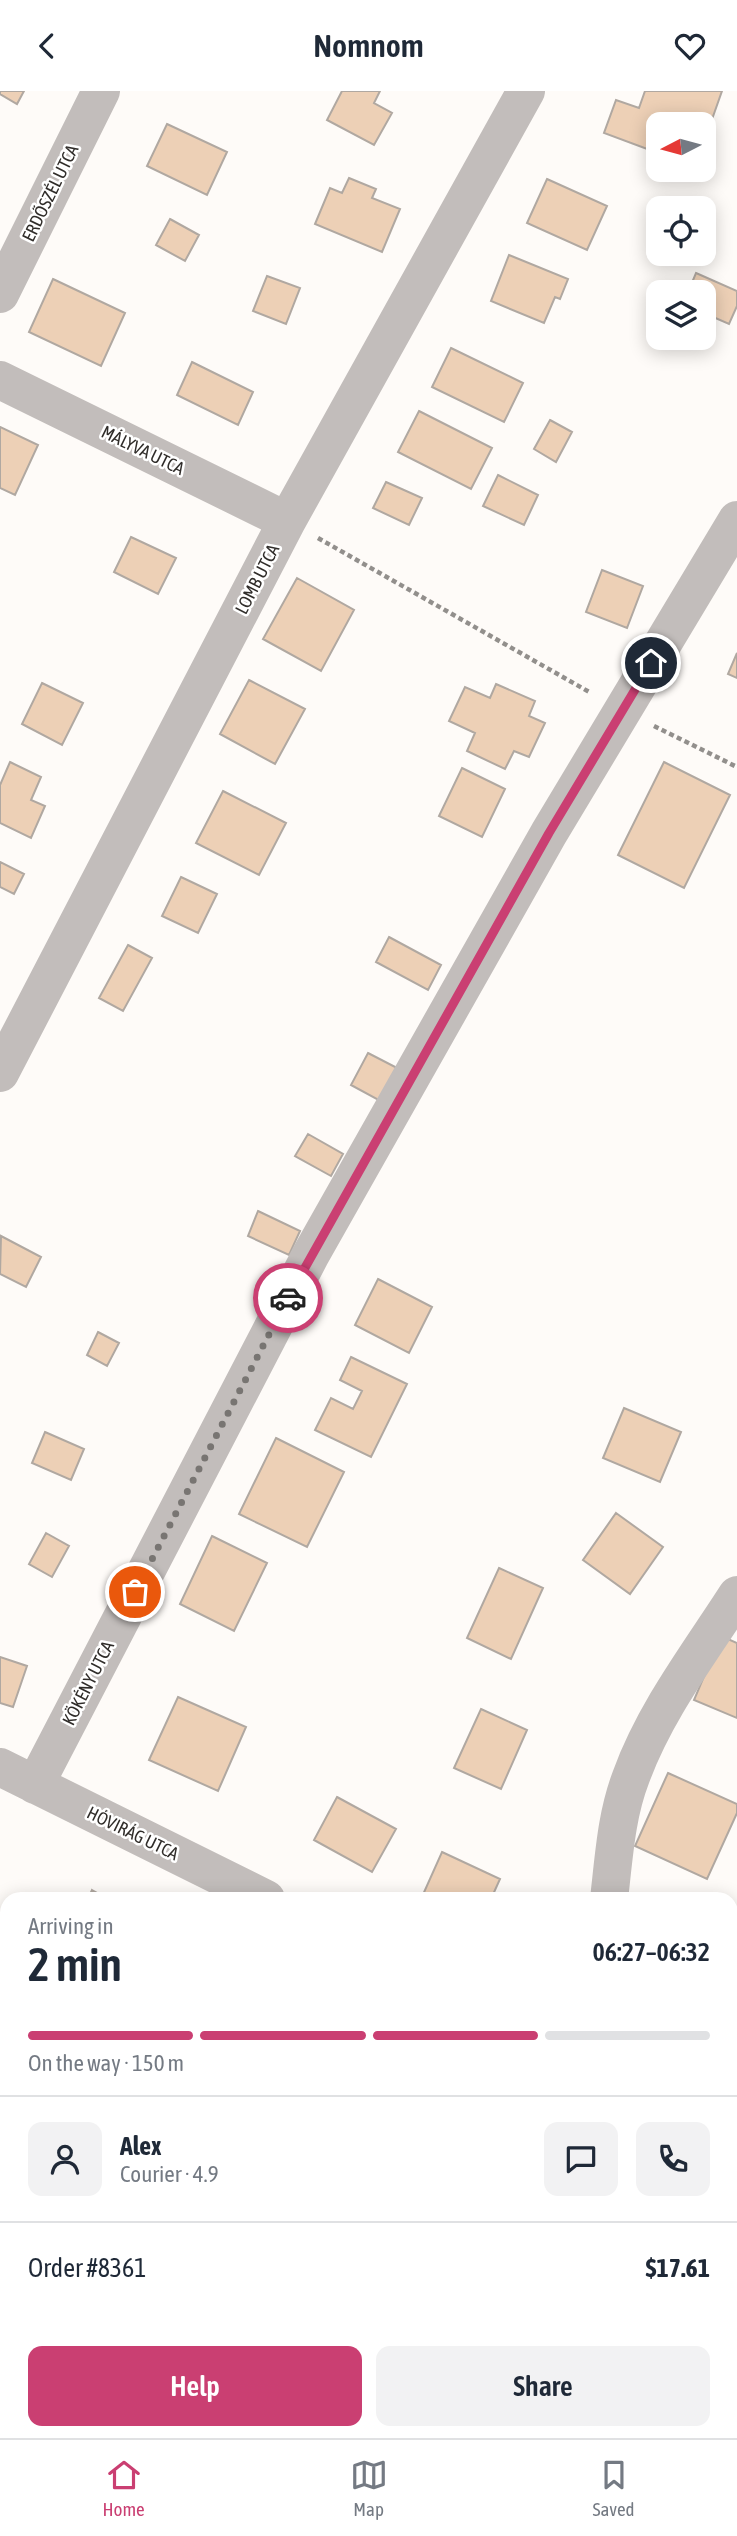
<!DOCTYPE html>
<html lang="en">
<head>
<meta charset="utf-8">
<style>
  body { margin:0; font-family:"Asap Condensed",sans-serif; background:#f2f2f3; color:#1f2937; height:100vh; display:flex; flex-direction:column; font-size:26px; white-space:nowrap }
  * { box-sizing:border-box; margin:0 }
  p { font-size:23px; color:#747a83 }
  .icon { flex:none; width:38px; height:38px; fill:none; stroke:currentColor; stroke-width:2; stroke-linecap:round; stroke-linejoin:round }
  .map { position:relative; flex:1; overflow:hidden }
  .drawer { position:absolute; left:0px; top:1801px; width:738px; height:548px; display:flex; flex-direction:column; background:#fff; border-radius:21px 21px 0 0; box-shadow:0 4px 18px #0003 }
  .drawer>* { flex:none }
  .needle { width:46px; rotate:264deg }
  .tools { position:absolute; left:646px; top:21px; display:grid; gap:14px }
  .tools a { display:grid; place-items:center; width:70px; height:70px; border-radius:14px; background:#fff; box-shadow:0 4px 18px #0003; font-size:35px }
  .pin { position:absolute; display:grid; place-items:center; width:60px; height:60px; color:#fff; margin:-30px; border:4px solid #fff; border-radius:50%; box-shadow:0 2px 7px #0007 }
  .courier { position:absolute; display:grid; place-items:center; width:70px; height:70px; margin:-35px; border:5px solid #ca3f72; border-radius:50%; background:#fff; color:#222; box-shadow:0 2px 9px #0007 }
  .headline em { font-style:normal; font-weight:600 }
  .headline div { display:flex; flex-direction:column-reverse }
  .headline { display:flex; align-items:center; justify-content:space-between; height:119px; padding:0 28px }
  h1 { font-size:46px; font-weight:600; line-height:52px }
  .bar { display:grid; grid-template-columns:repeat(4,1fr); gap:10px 7px; align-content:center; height:84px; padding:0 28px }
  .bar i { height:9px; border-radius:5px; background:#e0e1e3 }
  .bar .active { background:#ca3f72 }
  .bar p { grid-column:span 4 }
  .line { display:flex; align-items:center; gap:18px; padding:0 28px; border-top:2px solid #e0e1e3 }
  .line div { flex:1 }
  .round { display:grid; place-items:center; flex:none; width:74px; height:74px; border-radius:14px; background:#f2f2f3 }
  .button { display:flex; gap:14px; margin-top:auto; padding:14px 28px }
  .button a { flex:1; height:80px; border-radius:14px; background:#ca3f72; color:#fff; font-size:28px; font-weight:600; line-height:80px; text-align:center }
  .button a+a { background:#f2f2f3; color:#1f2937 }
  header { display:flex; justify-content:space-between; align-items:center; height:91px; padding:0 28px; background:#fff; font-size:32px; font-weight:600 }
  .dock { display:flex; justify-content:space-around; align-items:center; height:98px; border-top:2px solid #e0e1e3; background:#fff; font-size:19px; color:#747a83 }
  .dock a { display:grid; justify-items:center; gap:4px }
  .dock .active { color:#ca3f72 }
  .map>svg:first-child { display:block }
  .building { fill:#edd0b6; stroke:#b0a8a1; stroke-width:2 }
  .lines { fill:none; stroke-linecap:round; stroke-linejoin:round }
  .path { stroke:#928f8c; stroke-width:4.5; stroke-dasharray:5 3.5; stroke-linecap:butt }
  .minor { stroke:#c2bdbb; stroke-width:38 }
  .done { stroke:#787572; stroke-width:7; stroke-dasharray:0 12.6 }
  .route { stroke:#ca3f72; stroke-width:9 }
  .labels { text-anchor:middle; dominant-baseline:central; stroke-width:5; stroke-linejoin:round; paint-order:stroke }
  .street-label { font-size:18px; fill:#302d2a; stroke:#fff }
</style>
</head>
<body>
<header><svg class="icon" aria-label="back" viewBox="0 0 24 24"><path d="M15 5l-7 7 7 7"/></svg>Nomnom<svg class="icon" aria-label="heart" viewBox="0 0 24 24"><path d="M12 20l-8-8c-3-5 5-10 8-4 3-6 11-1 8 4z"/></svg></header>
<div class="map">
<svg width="737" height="2347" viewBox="0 0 737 2347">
  <rect width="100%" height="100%" fill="#fefbf8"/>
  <path class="building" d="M0,0H24L17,13L0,3Z
    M342,0H380L374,12L392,22L374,54L327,29Z
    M645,0H722L704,51V33H658V62L604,42L616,9L639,17Z
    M167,33L227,61L207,104L147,75Z
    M349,87L376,98L372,107L400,118L382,161L315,133L330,97L342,102Z
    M547,88L607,115L587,159L527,132Z
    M170,128L199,144L185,170L156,154Z
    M509,164L568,188L560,208L555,206L544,232L491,210Z
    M696,182L737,200V215L729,233L704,222V201H688Z
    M267,185L300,197L286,233L253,220Z
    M53,188L125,222L101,275L29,241Z
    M451,257L523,292L504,331L432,296Z
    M192,271L253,301L238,334L177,304Z
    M419,320L492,357L471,398L398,361Z
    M550,329L572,341L556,371L534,358Z
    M0,336L38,354L15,404L0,397Z
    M498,384L538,404L524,434L483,415Z
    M386,391L422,407L409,434L373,417Z
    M131,446L176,467L158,503L114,481Z
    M602,479L643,495L627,537L586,521Z
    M297,487L354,519L321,580L263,548Z
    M737,562V587L728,583Z
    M249,589L305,618L275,673L220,643Z
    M42,592L83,612L62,654L22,633Z
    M496,593L535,610L529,625L545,632L529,666L514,660L505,678L467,660L475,642L449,630L465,596L490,607Z
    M10,671L41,686L31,709L45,715L31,747L0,732V694Z
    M664,671L730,704L684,797L618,764Z
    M462,677L505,698L482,746L439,725Z
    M223,700L286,732L259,784L196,752Z
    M0,771L24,783L14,803L0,796Z
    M181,786L217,803L198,842L162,825Z
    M389,846L441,874L428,899L376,871Z
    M128,854L152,867L123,920L99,907Z
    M368,962L401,979L384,1012L351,994Z
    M308,1043L343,1063L331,1085L295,1065Z
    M258,1120L300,1140L289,1164L248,1145Z
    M1,1145L41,1166L26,1196L0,1183Z
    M378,1188L432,1216L409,1262L355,1234Z
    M98,1241L119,1252L107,1275L87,1264Z
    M351,1266L407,1293L371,1366L315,1339L331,1307L353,1318L362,1300L340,1289Z
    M624,1317L681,1341L660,1391L603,1367Z
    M45,1341L84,1358L71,1389L32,1372Z
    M276,1347L344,1381L307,1456L239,1423Z
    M616,1422L663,1456L630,1503L583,1469Z
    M46,1442L69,1455L52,1486L29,1473Z
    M212,1445L267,1472L234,1540L180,1513Z
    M499,1477L543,1497L511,1568L467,1547Z
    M721,1545L737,1552V1627L694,1609Z
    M0,1566L27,1575L13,1616L0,1612Z
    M178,1606L246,1636L218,1700L149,1669Z
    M481,1618L527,1639L501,1698L454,1677Z
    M668,1682L737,1713V1722L707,1788L635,1755Z
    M337,1706L396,1738L372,1781L314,1749Z
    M442,1761L500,1788L491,1808H421Z
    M92,1799L108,1808H88Z
    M732,1821L737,1823V1872L732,1870Z
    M7,2143V2173L0,2170V2157Z
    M7,2330V2342H22L28,2347H0V2335Z
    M71,2342H147L152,2347H76Z
    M211,2342H241L245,2347H216Z
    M353,2342H411L409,2347H368Z
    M564,2342H638L644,2347H559Z"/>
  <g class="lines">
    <path class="path" d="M318,447L591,602
      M654,635L737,676"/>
    <path class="minor" d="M0,203L101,0
      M0,289L287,430
      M0,982L287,430L526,0
      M0,1676L266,1808
      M35,1694L310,1165L549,742L737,429
      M609,1808C614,1766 616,1725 631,1686C655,1620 699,1563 737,1504
      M732,2111L737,2118
      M0,2258H7
      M732,2287L737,2288
      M736,2347L737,2346"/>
  </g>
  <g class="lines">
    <path class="done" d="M135,1501L288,1207"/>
    <path class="route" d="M288,1207L549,742L651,572"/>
  </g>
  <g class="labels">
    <g class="street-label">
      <text transform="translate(50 102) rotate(-64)">ERDŐSZÉL UTCA</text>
      <text transform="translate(143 359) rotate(26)">MÁLYVA UTCA</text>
      <text transform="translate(257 488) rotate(-63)">LOMB UTCA</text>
      <text transform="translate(88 1592) rotate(-63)">KÖKÉNY UTCA</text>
      <text transform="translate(133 1742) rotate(26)">HÓVIRÁG UTCA</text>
    </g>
  </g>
</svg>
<div class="tools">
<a><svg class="needle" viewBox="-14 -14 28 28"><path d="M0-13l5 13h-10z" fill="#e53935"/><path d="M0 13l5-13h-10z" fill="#747a83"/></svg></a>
<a><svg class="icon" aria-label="locate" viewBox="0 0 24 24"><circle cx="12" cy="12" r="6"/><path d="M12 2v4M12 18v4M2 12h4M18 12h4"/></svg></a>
<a><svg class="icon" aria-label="layers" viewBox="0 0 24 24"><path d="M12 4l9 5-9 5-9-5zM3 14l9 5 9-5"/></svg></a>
</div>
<div class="pin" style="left:135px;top:1501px;background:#ea580c"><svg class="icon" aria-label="bag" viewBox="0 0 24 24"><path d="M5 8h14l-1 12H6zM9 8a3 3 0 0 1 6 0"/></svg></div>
<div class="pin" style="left:651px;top:572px;background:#1f2937"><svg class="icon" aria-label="home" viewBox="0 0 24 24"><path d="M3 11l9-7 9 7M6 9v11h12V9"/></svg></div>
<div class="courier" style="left:288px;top:1207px"><svg class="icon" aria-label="car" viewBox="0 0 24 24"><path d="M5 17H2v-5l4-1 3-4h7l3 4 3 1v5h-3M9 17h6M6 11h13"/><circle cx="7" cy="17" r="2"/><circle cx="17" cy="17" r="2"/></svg></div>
<section class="drawer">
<div class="headline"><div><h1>2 min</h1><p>Arriving in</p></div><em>06:27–06:32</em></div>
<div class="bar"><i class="active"></i><i class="active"></i><i class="active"></i><i></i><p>On the way · 150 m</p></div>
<div class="line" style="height:126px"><a class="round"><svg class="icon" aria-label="person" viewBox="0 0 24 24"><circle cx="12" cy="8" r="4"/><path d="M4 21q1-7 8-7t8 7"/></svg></a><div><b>Alex</b><p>Courier · 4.9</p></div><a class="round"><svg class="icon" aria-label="chat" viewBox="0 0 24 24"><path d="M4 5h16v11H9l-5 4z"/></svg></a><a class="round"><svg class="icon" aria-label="phone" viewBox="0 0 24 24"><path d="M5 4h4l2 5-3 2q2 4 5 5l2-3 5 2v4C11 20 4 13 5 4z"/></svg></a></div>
<div class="line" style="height:91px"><div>Order #8361</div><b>$17.61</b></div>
<div class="button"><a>Help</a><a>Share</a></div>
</section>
</div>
<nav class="dock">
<a class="active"><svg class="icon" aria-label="home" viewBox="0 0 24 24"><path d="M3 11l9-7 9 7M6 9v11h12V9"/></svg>Home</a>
<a><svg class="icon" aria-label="map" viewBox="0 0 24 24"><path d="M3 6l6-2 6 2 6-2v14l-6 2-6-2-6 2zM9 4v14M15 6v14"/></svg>Map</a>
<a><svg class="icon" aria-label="saved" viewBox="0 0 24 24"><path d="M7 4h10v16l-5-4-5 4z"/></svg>Saved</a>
</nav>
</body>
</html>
